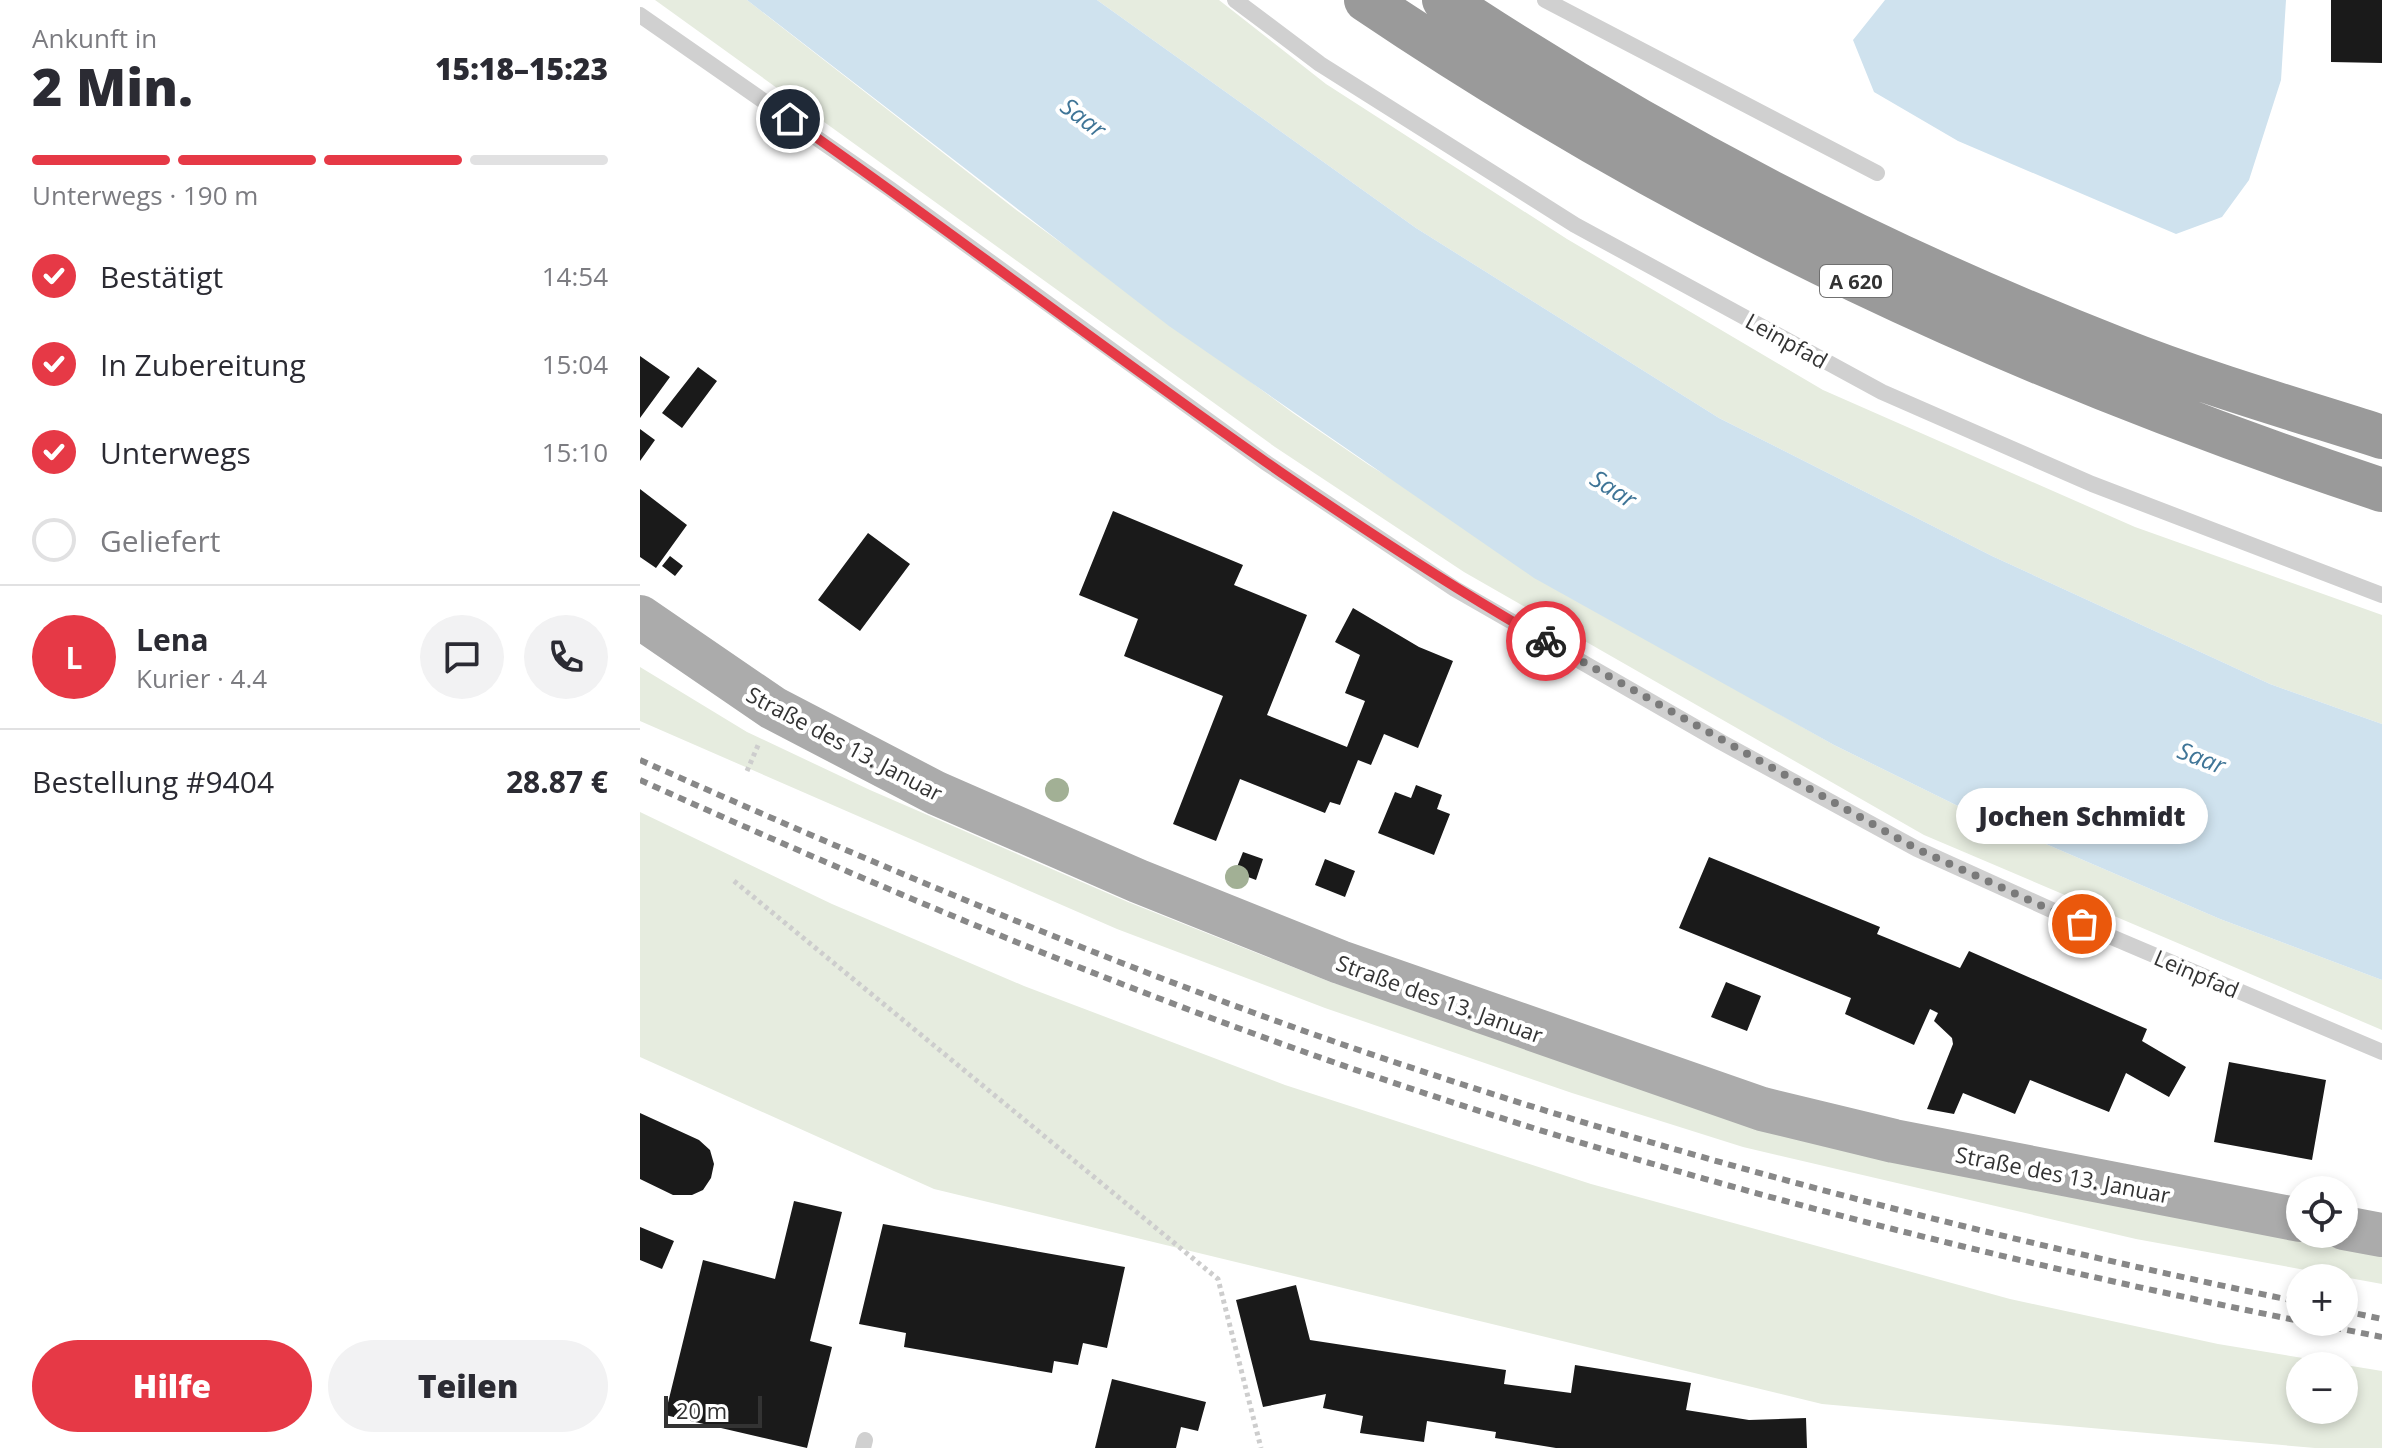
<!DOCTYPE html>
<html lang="de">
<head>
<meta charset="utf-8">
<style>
  body { margin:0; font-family:"Open Sans",sans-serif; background:#f2f2f3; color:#2b2b33; height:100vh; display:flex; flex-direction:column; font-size:30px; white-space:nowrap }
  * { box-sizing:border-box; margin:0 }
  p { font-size:26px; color:#7c7c81 }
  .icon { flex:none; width:44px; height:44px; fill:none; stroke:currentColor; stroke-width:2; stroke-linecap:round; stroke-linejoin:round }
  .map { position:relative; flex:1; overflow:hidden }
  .details { display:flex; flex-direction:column; background:#fff; width:640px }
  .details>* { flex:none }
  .fabs { position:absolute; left:1646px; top:1176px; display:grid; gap:16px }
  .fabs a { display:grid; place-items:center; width:72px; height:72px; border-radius:50%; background:#fff; box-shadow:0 4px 12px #0003; font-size:40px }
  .scale { position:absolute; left:24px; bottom:20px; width:98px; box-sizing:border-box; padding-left:8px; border:4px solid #333; border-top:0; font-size:22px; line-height:28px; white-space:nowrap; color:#333; -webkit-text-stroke:6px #fff; paint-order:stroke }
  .pin { position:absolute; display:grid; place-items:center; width:68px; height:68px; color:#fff; margin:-34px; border:4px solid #fff; border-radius:50%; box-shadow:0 2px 8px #0007 }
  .courier { position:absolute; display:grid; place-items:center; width:80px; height:80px; margin:-40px; border:6px solid #e63946; border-radius:50%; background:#fff; color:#222; box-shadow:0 2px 10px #0007 }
  .bubble { position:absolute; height:56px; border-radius:28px; background:#fff; box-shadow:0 4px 12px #0003; font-size:26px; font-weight:800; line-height:56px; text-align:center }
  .overview em { font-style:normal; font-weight:800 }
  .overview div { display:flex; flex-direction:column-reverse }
  .overview { display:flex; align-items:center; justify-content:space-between; height:136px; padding:0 32px }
  h1 { font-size:52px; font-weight:800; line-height:60px }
  .bar { display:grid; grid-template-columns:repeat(4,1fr); gap:12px 8px; align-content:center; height:96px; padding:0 32px }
  .bar i { height:10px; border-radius:6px; background:#e1e1e2 }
  .bar .on { background:#e63946 }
  .bar p { grid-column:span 4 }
  .line { display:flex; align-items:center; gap:20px; padding:0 32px; border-top:2px solid #e1e1e2 }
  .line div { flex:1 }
  .round { display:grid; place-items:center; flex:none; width:84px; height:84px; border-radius:42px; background:#f2f2f3 }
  ol { padding:0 32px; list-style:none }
  li { display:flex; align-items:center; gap:24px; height:88px }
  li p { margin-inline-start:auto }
  li .icon { padding:8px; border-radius:50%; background:#e63946; color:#fff; stroke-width:4 }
  li:last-child { color:#7c7c81 }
  li i { width:44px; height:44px; border:4px solid #e1e1e2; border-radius:50% }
  .cta { display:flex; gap:16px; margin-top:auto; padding:16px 32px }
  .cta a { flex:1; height:92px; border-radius:48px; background:#e63946; color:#fff; font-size:32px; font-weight:800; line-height:92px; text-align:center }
  .cta a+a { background:#f2f2f3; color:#2b2b33 }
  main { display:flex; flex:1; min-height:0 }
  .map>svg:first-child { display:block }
  .green { fill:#e6ecdf; fill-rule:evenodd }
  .water { fill:#cfe2ee }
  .building { fill:#1a1a1a }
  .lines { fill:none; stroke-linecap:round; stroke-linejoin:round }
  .path { stroke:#cdcdcd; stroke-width:5; stroke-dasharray:4 4; stroke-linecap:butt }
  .service { stroke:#d0d0d0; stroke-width:16 }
  .primary { stroke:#ababab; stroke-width:44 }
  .motorway { stroke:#9a9a9a; stroke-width:44 }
  .rail { stroke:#888; stroke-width:6; stroke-dasharray:8 6; stroke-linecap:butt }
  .tree { fill:#a2b095 }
  .done { stroke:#7a7a7a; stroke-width:8; stroke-dasharray:0 14.4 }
  .route { stroke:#e63946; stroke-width:10 }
  .labels { text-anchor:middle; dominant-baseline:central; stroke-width:8; stroke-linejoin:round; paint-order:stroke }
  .shield { fill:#fff; stroke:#707070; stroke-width:2 }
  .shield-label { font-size:20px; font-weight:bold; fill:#333 }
  .street-label { font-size:22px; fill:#333; stroke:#fff }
  .water-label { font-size:24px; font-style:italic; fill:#3f7597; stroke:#fff }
</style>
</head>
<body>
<main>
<section class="details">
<div class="overview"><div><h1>2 Min.</h1><p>Ankunft in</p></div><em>15:18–15:23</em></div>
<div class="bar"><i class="on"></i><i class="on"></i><i class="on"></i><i></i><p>Unterwegs · 190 m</p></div>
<ol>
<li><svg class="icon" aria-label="check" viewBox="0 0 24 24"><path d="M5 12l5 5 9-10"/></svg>Bestätigt<p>14:54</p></li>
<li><svg class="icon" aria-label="check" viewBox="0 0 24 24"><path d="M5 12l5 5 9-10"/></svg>In Zubereitung<p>15:04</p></li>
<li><svg class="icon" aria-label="check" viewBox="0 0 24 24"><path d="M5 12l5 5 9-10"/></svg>Unterwegs<p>15:10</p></li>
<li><i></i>Geliefert</li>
</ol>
<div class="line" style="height:144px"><b class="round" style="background:#e63946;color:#fff">L</b><div><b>Lena</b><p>Kurier · 4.4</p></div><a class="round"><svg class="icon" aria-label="chat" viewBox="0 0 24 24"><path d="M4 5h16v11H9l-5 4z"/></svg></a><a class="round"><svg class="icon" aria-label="phone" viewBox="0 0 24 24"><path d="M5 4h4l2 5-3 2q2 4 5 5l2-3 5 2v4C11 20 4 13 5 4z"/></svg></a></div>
<div class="line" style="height:104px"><div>Bestellung #9404</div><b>28.87 €</b></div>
<div class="cta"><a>Hilfe</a><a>Teilen</a></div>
</section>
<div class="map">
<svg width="1742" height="1448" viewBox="0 0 1742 1448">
  <rect width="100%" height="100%" fill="#fff"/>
  <path class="green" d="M15,0H107L375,209L653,413L729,465L1099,691L1194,745L1320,807L1580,919L1742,980V1030L1284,835L824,572L635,447Z
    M457,0H579L686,84L927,239L1183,390L1495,527L1742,615V724L1630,684L1352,556L1079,418L776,228Z
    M0,667L107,732L230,790L488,902L693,983L1502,1207L1742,1253V1284L1496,1239L1103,1147L932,1093L685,1008L477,929L0,721Z
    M0,812L192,904L384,986L645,1085L951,1184L1370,1299L1578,1344L1742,1371V1448H1675L1182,1404L294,1189L0,1057ZM1660,1366H1704V1410H1660Z"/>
  <path class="water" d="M107,0H457L776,228L1079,418L1352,556L1630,684L1742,724V980L1580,919L1320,807L1194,745L894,578L529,326Z
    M1245,0H1646L1641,80L1609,180L1582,217L1536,234L1318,141L1234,92L1213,40Z"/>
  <path class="building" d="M1691,0H1742V63L1691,62Z
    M0,356L30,377L0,418Z
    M58,367L77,381L42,428L22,413Z
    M0,429L15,440L0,461Z
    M0,489L47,525L16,568L0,557Z
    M473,511L603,565L594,585L667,615L627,715L707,747L725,701L705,693L720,655L695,642L713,608L779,647L813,661L778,748L744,734L731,765L718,760L700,805L690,802L685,813L600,779L576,841L533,824L583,696L484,656L498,619L439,595Z
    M228,533L270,564L220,631L178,600Z
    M30,556L43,566L35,576L22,566Z
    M776,785L802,795L797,809L810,814L794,855L738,833L755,792L771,798Z
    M603,852L623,859L616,880L595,872Z
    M1069,857L1240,927L1237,934L1320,968L1329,951L1507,1029L1502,1041L1546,1067L1529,1097L1486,1073L1469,1112L1390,1080L1375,1114L1323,1093L1314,1114L1287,1109L1313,1044L1312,1038L1294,1021L1298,1013L1290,1009L1274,1045L1205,1014L1211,998L1039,928Z
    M685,859L715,871L705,897L675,885Z
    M1086,982L1121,996L1107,1031L1071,1017Z
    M1589,1062L1686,1080L1672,1160L1574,1142Z
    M0,1113L59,1140L70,1150L74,1164L71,1178L63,1190L52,1195H33L0,1179Z
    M154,1201L202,1212L170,1341L192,1347L167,1448L25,1415L63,1260L135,1279Z
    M243,1224L485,1267L467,1348L443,1343L438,1365L414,1361L412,1373L264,1347L266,1333L219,1324Z
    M0,1227L34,1241L22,1269L0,1260Z
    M656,1285L670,1340L866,1370L864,1384L931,1393L935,1365L1051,1383L1046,1410L1109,1420L1166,1418L1167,1448H916L855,1438L856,1432L787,1421L784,1442L720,1433L723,1416L683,1408L686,1394L623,1407L596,1300Z
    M472,1379L566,1402L558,1431L541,1427L536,1448H455Z"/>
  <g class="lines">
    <path class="path" d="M107,771L119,743
      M94,881L578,1279L621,1448"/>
    <path class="service" d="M595,0L680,64L935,225L1242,392L1452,484L1742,595
      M905,0L1237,173
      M0,15L250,189L625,462L815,589L1081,742L1277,849L1469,936L1742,1052
      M223,1448L225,1440"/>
    <path class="primary" d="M0,617L133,708L296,793L498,881L700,962L1122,1109L1254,1141L1660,1220
      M1704,1228L1742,1235"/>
    <path class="motorway" d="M726,0C1046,216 1376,369 1742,490
      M804,0C1015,140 1242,257 1478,349C1564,383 1654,409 1742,437"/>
    <path class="rail" d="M0,760C225,860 451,956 684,1038C1003,1149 1330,1234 1660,1302
      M0,780C222,880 446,975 676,1056C996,1169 1327,1254 1660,1321
      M1704,1311L1742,1319
      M1666,1322L1742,1337"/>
  </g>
  <g class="tree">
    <circle cx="417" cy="790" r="12"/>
    <circle cx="597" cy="877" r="12"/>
  </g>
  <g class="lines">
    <path class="done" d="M906,641L1277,849L1442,924"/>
    <path class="route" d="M150,119C401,294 640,489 906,641"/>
  </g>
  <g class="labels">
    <rect class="shield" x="1180" y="265" width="72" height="32" rx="6"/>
    <g class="shield-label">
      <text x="1216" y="281">A 620</text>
    </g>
    <g class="street-label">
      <text transform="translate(1147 340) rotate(29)">Leinpfad</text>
      <text transform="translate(205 743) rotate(28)">Straße des 13. Januar</text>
      <text transform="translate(1557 973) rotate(23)">Leinpfad</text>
      <text transform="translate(800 998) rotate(20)">Straße des 13. Januar</text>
      <text transform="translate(1423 1174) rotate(11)">Straße des 13. Januar</text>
    </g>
    <g class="water-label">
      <text transform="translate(444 117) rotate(37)">Saar</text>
      <text transform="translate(974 488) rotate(32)">Saar</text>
      <text transform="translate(1562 757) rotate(21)">Saar</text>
    </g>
  </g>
</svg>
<div class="fabs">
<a><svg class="icon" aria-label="locate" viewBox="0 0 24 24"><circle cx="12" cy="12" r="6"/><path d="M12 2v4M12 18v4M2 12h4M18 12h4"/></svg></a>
<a>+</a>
<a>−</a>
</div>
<div class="scale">20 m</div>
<div class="pin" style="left:1442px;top:924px;background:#ea580c"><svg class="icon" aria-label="bag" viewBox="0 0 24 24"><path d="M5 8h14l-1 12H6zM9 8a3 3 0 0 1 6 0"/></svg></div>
<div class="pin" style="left:150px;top:119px;background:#1f2937"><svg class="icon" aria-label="home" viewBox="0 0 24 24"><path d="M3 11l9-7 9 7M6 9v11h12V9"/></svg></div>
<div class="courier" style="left:906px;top:641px"><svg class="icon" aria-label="bike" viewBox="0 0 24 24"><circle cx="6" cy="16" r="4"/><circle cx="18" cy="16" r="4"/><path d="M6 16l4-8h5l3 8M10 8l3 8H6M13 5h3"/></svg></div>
<div class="bubble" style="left:1316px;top:788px;width:252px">Jochen Schmidt</div>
</div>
</main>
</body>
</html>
